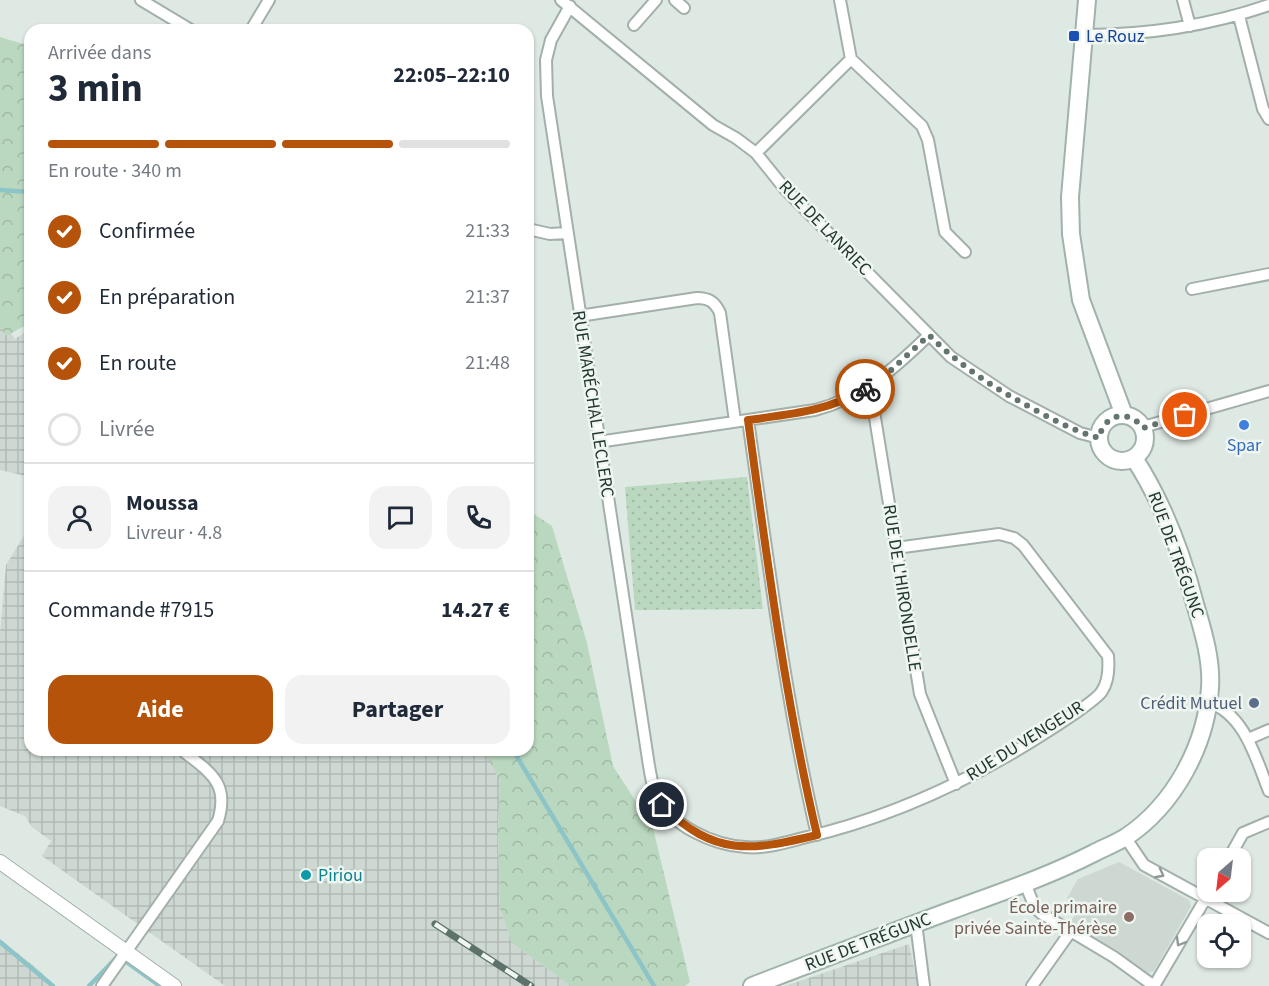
<!DOCTYPE html>
<html lang="fr">
<head>
<meta charset="utf-8">
<style>
  body { margin:0; font-family:"Source Sans 3",sans-serif; background:#f2f2f3; color:#1f2937; height:100vh; display:flex; flex-direction:column; font-size:22px; white-space:nowrap }
  * { box-sizing:border-box; margin:0 }
  p { font-size:20px; color:#747a83 }
  .icon { flex:none; width:33px; height:33px; fill:none; stroke:currentColor; stroke-width:2; stroke-linecap:round; stroke-linejoin:round }
  .map { position:relative; flex:1; overflow:hidden }
  .details { position:absolute; left:24px; top:24px; width:510px; height:732px; display:flex; flex-direction:column; background:#fff; border-radius:18px; box-shadow:0 2px 4px #0004 }
  .details>* { flex:none }
  .needle { width:39px; rotate:208deg }
  .fabs { position:absolute; left:1197px; top:848px; display:grid; gap:12px }
  .fabs a { display:grid; place-items:center; width:54px; height:54px; border-radius:12px; background:#fff; box-shadow:0 2px 4px #0004; font-size:30px }
  .pin { position:absolute; display:grid; place-items:center; width:51px; height:51px; color:#fff; margin:-26px; border:3px solid #fff; border-radius:50%; box-shadow:0 2px 6px #0007 }
  .courier { position:absolute; display:grid; place-items:center; width:60px; height:60px; margin:-30px; border:4px solid #b45309; border-radius:50%; background:#fff; color:#222; box-shadow:0 2px 8px #0007 }
  .head em { font-style:normal; font-weight:700 }
  .head div { display:flex; flex-direction:column-reverse }
  .head { display:flex; align-items:center; justify-content:space-between; height:102px; padding:0 24px }
  h1 { font-size:39px; font-weight:700; line-height:45px }
  .bar { display:grid; grid-template-columns:repeat(4,1fr); gap:9px 6px; align-content:center; height:72px; padding:0 24px }
  .bar i { height:8px; border-radius:4px; background:#e0e1e3 }
  .bar .on { background:#b45309 }
  .bar p { grid-column:span 4 }
  .line { display:flex; align-items:center; gap:15px; padding:0 24px; border-top:2px solid #e0e1e3 }
  .line div { flex:1 }
  .round { display:grid; place-items:center; flex:none; width:63px; height:63px; border-radius:18px; background:#f2f2f3 }
  ol { padding:0 24px; list-style:none }
  li { display:flex; align-items:center; gap:18px; height:66px }
  li p { margin-inline-start:auto }
  li .icon { padding:6px; border-radius:50%; background:#b45309; color:#fff; stroke-width:4 }
  li:last-child { color:#747a83 }
  li i { width:33px; height:33px; border:3px solid #e0e1e3; border-radius:50% }
  .cta { display:flex; gap:12px; margin-top:auto; padding:12px 24px }
  .cta a { flex:1; height:69px; border-radius:18px; background:#b45309; color:#fff; font-size:24px; font-weight:700; line-height:69px; text-align:center }
  .cta a+a { background:#f2f2f3; color:#1f2937 }
  .map>svg:first-child { display:block }
  .built { fill:#ced8d2 }
  .industrial { fill:url(#industrial-grid) }
  .green { fill:url(#green-dots) }
  .forest { fill:url(#forest-crowns) }
  .lines { fill:none; stroke-linecap:round; stroke-linejoin:round }
  .stream { stroke:#8dc4c8; stroke-width:4.5 }
  .minor-casing { stroke:#a3b0aa; stroke-width:14 }
  .tertiary-casing { stroke:#a3b0aa; stroke-width:16 }
  .secondary-casing { stroke:#a0b3aa; stroke-width:20 }
  .minor { stroke:#fff; stroke-width:10 }
  .tertiary { stroke:#fff; stroke-width:14 }
  .secondary { stroke:#fff; stroke-width:16 }
  .rail-casing { stroke:#5c726a; stroke-width:7 }
  .rail { stroke:#eff6f2; stroke-width:4.5; stroke-dasharray:14; stroke-linecap:butt }
  .oneway { stroke:#909b97 }
  .done { stroke:#64756e; stroke-width:6; stroke-dasharray:0 10.8 }
  .route { stroke:#b45309; stroke-width:8 }
  .transit-dot { fill:#1a4fb4; stroke:#eff6f2; stroke-width:2 }
  .shop-dot { fill:#3f7fe0; stroke:#eff6f2; stroke-width:2 }
  .service-dot { fill:#5c6f8a; stroke:#eff6f2; stroke-width:2 }
  .culture-dot { fill:#0f9aa8; stroke:#eff6f2; stroke-width:2 }
  .education-dot { fill:#8d6e63; stroke:#eff6f2; stroke-width:2 }
  .labels { text-anchor:middle; dominant-baseline:central; stroke-width:5; stroke-linejoin:round; paint-order:stroke }
  .transit-label { font-size:18px; fill:#164399; stroke:#eff6f2; text-anchor:start }
  .street-label { font-size:18px; fill:#22372f; stroke:#eff6f2 }
  .shop-label { font-size:18px; fill:#366cbe; stroke:#eff6f2 }
  .service-label { font-size:18px; fill:#4e5e75; stroke:#eff6f2; text-anchor:end }
  .culture-label { font-size:18px; fill:#0d838f; stroke:#eff6f2; text-anchor:start }
  .education-label { font-size:18px; fill:#785e54; stroke:#eff6f2; text-anchor:end }
</style>
</head>
<body>
<div class="map">
<svg width="1269" height="986" viewBox="0 0 1269 986">
  <defs>
    <pattern id="industrial-grid" width="8" height="8" patternUnits="userSpaceOnUse" patternTransform="scale(1.5)"><rect width="8" height="8" fill="#ced8d2"/><path d="M0 4h8M4 0v8" fill="none" stroke="#b1bab5"/></pattern>
    <pattern id="green-dots" width="8" height="8" patternUnits="userSpaceOnUse" patternTransform="scale(1.5)"><rect width="8" height="8" fill="#bad8bf"/><path d="M2 2h.1M6 6h.1" fill="none" stroke="#a0baa4" stroke-width="1.8" stroke-linecap="round"/></pattern>
    <pattern id="forest-crowns" width="20" height="18" patternUnits="userSpaceOnUse" patternTransform="scale(1.5)"><rect width="20" height="18" fill="#bad8bf"/><path d="M2 6a3 3 0 1 1 6 0M12 15a3 3 0 1 1 6 0" fill="none" stroke="#a0baa4"/></pattern>
  </defs>
  <rect width="100%" height="100%" fill="#dfe9e4"/>
  <path class="built" d="M1119,862L1189,900L1191,906L1154,971L1148,973L1117,950L1069,924L1081,906L1067,898L1078,879Z"/>
  <path class="industrial" d="M0,318L15,339L30,329V477L0,470Z
    M30,526V750H483L500,780L498,832L500,909L512,943L571,986H225L42,856L51,841L32,827L25,816L0,806V633L6,565Z
    M0,939L40,971L54,986H0Z
    M909,944L918,986H785Z"/>
  <path class="green" d="M747,477L763,609L635,610L625,487Z"/>
  <path class="forest" d="M0,37L30,46V323L6,336L0,327Z
    M528,510L552,526L587,643L613,766L653,828L690,982L685,986H571L512,943L500,909L498,832L500,780L483,750H528Z"/>
  <g class="lines">
    <path class="stream" d="M0,190L30,192
      M513,750L654,986
      M0,942L53,986
      M89,986L118,956L160,986"/>
    <defs>
      <path id="minor" d="M141,0L191,30
        M561,0L713,125L736,138L756,153L785,189L951,357L1009,396L1080,433L1099,438
        M675,0L684,8
        M840,0L851,59
        M1183,0L1190,26
        M570,6L551,40L546,60L547,96L649,766C651,776 652,787 657,797C672,826 713,845 745,847C764,849 784,843 803,838C881,820 956,787 1024,746C1037,738 1097,701 1102,691C1109,681 1109,668 1108,656L1023,545L1014,538L999,534L896,548
        M1239,16L1263,109L1269,119
        M634,25L656,0
        M251,30L269,0
        M1084,35C1146,35 1211,25 1269,5
        M851,59L922,126L928,140L945,232L965,252
        M756,153L851,59
        M528,229L550,234L567,233
        M1192,289L1269,274
        M579,316L697,298C709,298 715,302 720,313L735,421
        M870,387L920,694L956,784
        M748,420C768,559 785,699 817,835
        M1143,427L1269,391
        M598,442L815,410C862,398 895,368 929,335
        M1208,702C1245,714 1256,759 1269,791
        M1248,739L1269,730
        M1125,837L1144,865L1269,933
        M1229,858L1243,833L1269,822
        M1025,883L1035,908L1042,914L1114,957L1154,986
        M916,923L924,986
        M102,986L218,821C230,782 209,772 182,750
        M1032,986L1071,931
        M1154,986L1210,891"/>
      <path id="tertiary" d="M0,862L174,986"/>
      <path id="secondary" d="M1087,0L1070,197L1071,234L1081,300L1124,415
        M1099 438a23 23 0 1 1 46 0a23 23 0 1 1-46 0Z
        M752,986C820,960 887,934 955,909C1002,892 1049,876 1094,853C1104,848 1116,843 1126,837C1174,805 1206,746 1210,688C1212,660 1203,631 1195,604C1182,553 1163,503 1134,458"/>
    </defs>
    <use href="#minor" class="minor-casing"/>
    <use href="#tertiary" class="tertiary-casing"/>
    <use href="#secondary" class="secondary-casing"/>
    <use href="#minor" class="minor"/>
    <use href="#tertiary" class="tertiary"/>
    <use href="#secondary" class="secondary"/>
    <defs>
      <path id="rail" d="M435,924L531,986"/>
    </defs>
    <use href="#rail" class="rail-casing"/>
    <use href="#rail" class="rail"/>
  </g>
  <defs><path id="oneway-chevron" d="M-2-3.5L2.5 0L-2 3.5" fill="none" stroke-width="1.6" stroke-linecap="round" stroke-linejoin="round" transform="scale(1.5)"/></defs>
  <g class="oneway">
    <use href="#oneway-chevron" transform="translate(1160 874) rotate(28)"/>
    <use href="#oneway-chevron" transform="translate(1180 942) rotate(120)"/>
  </g>
  <g class="lines">
    <path class="done" d="M865,389L888,373L929,335C962,368 999,391 1039,412C1059,423 1078,432 1099,438C1104,414 1128,408 1143,428L1185,415"/>
    <path class="route" d="M662,805C714,857 751,851 817,835C785,699 767,559 748,420C791,414 826,412 865,389"/>
  </g>
  <rect class="transit-dot" x="1068" y="30" width="12" height="12" rx="3"/>
  <circle class="shop-dot" cx="1244" cy="425" r="6"/>
  <circle class="service-dot" cx="1254" cy="703" r="6"/>
  <circle class="culture-dot" cx="306" cy="875" r="6"/>
  <circle class="education-dot" cx="1129" cy="917" r="6"/>
  <g class="labels">
    <g class="transit-label">
      <text x="1086" y="36">Le Rouz</text>
    </g>
    <g class="street-label">
      <text transform="translate(825 228) rotate(46)">RUE DE LANRIEC</text>
      <text transform="translate(593 404) rotate(81)">RUE MARÉCHAL LECLERC</text>
      <text transform="translate(1176 555) rotate(70)">RUE DE TRÉGUNC</text>
      <text transform="translate(902 588) rotate(81)">RUE DE L'HIRONDELLE</text>
      <text transform="translate(1025 741) rotate(-32)">RUE DU VENGEUR</text>
      <text transform="translate(868 942) rotate(-21)">RUE DE TRÉGUNC</text>
    </g>
    <g class="shop-label">
      <text x="1244" y="445">Spar</text>
    </g>
    <g class="service-label">
      <text x="1242" y="703">Crédit Mutuel</text>
    </g>
    <g class="culture-label">
      <text x="318" y="875">Piriou</text>
    </g>
    <g class="education-label">
      <text x="1117" y="907">École primaire<tspan x="1117" dy="21">privée Sainte-Thérèse</tspan></text>
    </g>
  </g>
</svg>
<div class="fabs">
<a><svg class="needle" viewBox="-14 -14 28 28"><path d="M0-13l5 13h-10z" fill="#e53935"/><path d="M0 13l5-13h-10z" fill="#747a83"/></svg></a>
<a><svg class="icon" aria-label="locate" viewBox="0 0 24 24"><circle cx="12" cy="12" r="6"/><path d="M12 2v4M12 18v4M2 12h4M18 12h4"/></svg></a>
</div>
<div class="pin" style="left:1185px;top:415px;background:#ea580c"><svg class="icon" aria-label="bag" viewBox="0 0 24 24"><path d="M5 8h14l-1 12H6zM9 8a3 3 0 0 1 6 0"/></svg></div>
<div class="pin" style="left:662px;top:805px;background:#1f2937"><svg class="icon" aria-label="home" viewBox="0 0 24 24"><path d="M3 11l9-7 9 7M6 9v11h12V9"/></svg></div>
<div class="courier" style="left:865px;top:389px"><svg class="icon" aria-label="bike" viewBox="0 0 24 24"><circle cx="6" cy="16" r="4"/><circle cx="18" cy="16" r="4"/><path d="M6 16l4-8h5l3 8M10 8l3 8H6M13 5h3"/></svg></div>
<section class="details">
<div class="head"><div><h1>3 min</h1><p>Arrivée dans</p></div><em>22:05–22:10</em></div>
<div class="bar"><i class="on"></i><i class="on"></i><i class="on"></i><i></i><p>En route · 340 m</p></div>
<ol>
<li><svg class="icon" aria-label="check" viewBox="0 0 24 24"><path d="M5 12l5 5 9-10"/></svg>Confirmée<p>21:33</p></li>
<li><svg class="icon" aria-label="check" viewBox="0 0 24 24"><path d="M5 12l5 5 9-10"/></svg>En préparation<p>21:37</p></li>
<li><svg class="icon" aria-label="check" viewBox="0 0 24 24"><path d="M5 12l5 5 9-10"/></svg>En route<p>21:48</p></li>
<li><i></i>Livrée</li>
</ol>
<div class="line" style="height:108px"><a class="round"><svg class="icon" aria-label="person" viewBox="0 0 24 24"><circle cx="12" cy="8" r="4"/><path d="M4 21q1-7 8-7t8 7"/></svg></a><div><b>Moussa</b><p>Livreur · 4.8</p></div><a class="round"><svg class="icon" aria-label="chat" viewBox="0 0 24 24"><path d="M4 5h16v11H9l-5 4z"/></svg></a><a class="round"><svg class="icon" aria-label="phone" viewBox="0 0 24 24"><path d="M5 4h4l2 5-3 2q2 4 5 5l2-3 5 2v4C11 20 4 13 5 4z"/></svg></a></div>
<div class="line" style="height:78px"><div>Commande #7915</div><b>14.27 €</b></div>
<div class="cta"><a>Aide</a><a>Partager</a></div>
</section>
</div>
</body>
</html>
